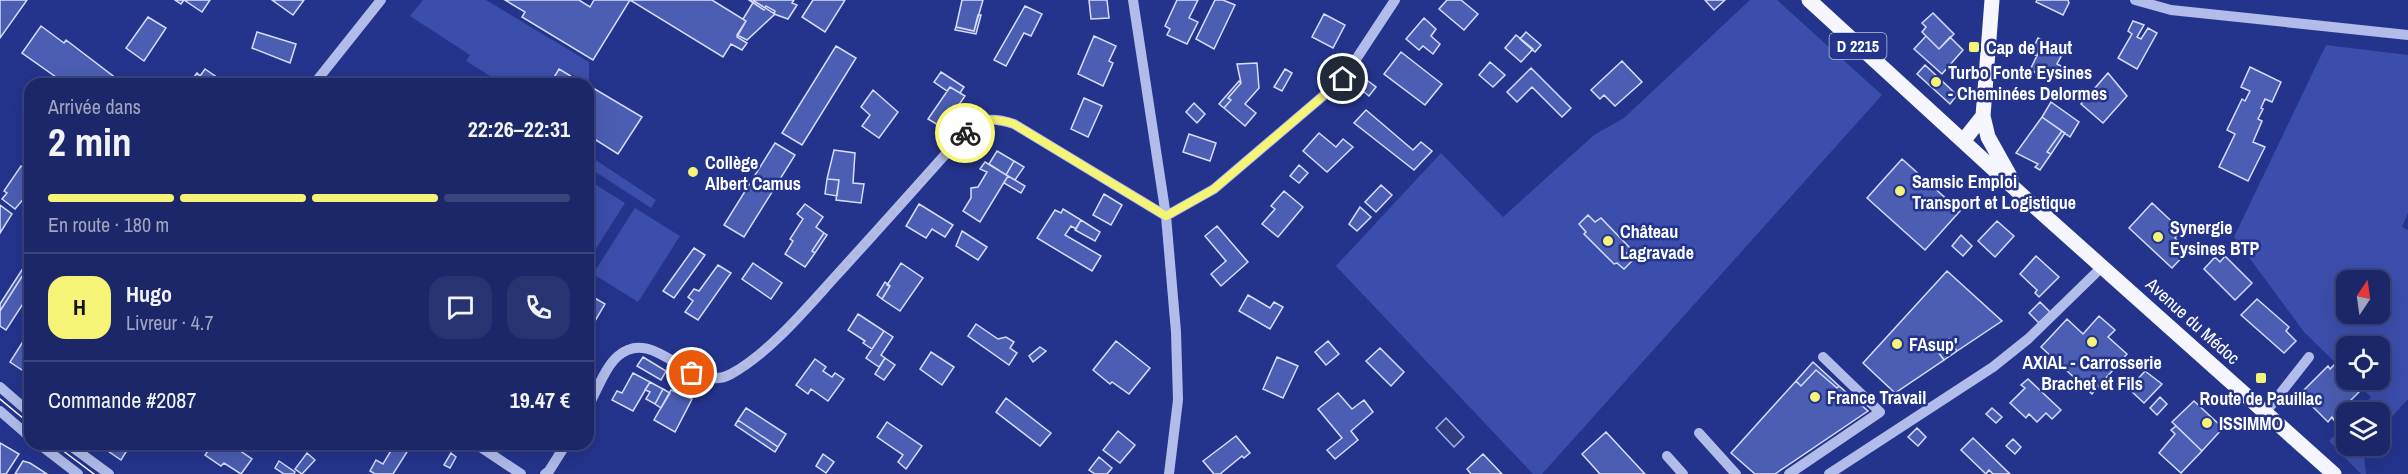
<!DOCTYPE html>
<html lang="fr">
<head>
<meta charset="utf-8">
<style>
  body { margin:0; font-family:"Archivo Narrow",sans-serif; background:#283371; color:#f1f3f6; height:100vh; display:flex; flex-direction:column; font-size:22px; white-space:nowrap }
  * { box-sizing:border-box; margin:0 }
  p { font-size:20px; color:#a0a5c0 }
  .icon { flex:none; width:33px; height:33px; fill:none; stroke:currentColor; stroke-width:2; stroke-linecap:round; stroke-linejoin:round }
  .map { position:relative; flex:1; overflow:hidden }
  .details { position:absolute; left:24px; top:78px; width:570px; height:372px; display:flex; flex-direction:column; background:#1b2769; border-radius:18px; box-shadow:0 6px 24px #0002,0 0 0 2px #39447d }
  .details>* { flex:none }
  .needle { width:39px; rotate:13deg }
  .controls { position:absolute; left:2336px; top:270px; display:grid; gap:12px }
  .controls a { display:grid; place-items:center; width:54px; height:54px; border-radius:12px; background:#1b2769; box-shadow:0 6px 24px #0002,0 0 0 2px #39447d; font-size:30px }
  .pin { position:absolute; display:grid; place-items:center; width:51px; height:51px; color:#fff; margin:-26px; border:3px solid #fff; border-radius:50%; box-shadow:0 2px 6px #0007 }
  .courier { position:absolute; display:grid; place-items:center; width:60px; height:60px; margin:-30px; border:4px solid #f5f476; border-radius:50%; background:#fff; color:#222; box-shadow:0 2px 8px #0007 }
  .overview em { font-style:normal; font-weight:700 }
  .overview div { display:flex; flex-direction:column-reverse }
  .overview { display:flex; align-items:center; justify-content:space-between; height:102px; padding:0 24px }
  h1 { font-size:39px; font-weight:700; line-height:45px }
  .bar { display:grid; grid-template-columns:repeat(4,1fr); gap:9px 6px; align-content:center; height:72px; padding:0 24px }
  .bar i { height:8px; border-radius:4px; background:#39447d }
  .bar .on { background:#f5f476 }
  .bar p { grid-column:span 4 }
  .line { display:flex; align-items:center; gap:15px; padding:0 24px; border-top:2px solid #39447d }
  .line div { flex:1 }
  .round { display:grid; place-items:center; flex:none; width:63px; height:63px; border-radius:18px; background:#283371 }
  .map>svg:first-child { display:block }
  .green { fill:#3c4eab; fill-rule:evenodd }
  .water { fill:#303d7f; stroke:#a6b3eb; stroke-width:1.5 }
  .building { fill:#4c5eb3; stroke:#d7ddf8; stroke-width:1.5 }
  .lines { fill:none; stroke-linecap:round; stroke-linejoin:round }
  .minor { stroke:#b2bceb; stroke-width:10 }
  .major { stroke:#f6f7fe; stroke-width:15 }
  .tram { stroke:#fff; stroke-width:1.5 }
  .done { stroke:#b2b8d7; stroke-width:6; stroke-dasharray:0 10.8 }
  .route { stroke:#f5f476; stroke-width:8 }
  .poi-dot { fill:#f5f476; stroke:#24348c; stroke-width:2 }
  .labels { text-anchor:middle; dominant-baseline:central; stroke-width:5; stroke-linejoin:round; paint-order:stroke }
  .shield { fill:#24348c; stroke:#bdc2dc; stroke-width:1.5 }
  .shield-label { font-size:16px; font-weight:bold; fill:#fff }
  .poi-label { font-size:18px; font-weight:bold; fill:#fff; stroke:#24348c; text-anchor:start }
  .street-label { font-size:18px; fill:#fff; stroke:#24348c }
</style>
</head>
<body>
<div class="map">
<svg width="2408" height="474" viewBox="0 0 2408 474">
  <rect width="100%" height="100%" fill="#24348c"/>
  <path class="green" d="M423,0H486L589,62V84L571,74L565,84H503L466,61L470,55L410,16Z
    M1750,0H1777L1882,95L1542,474H1533L1336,266L1441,153L1503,217L1594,135L1624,118Z
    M2326,45L2408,55V213L2402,227L2408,230V399L2379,431V412H2357L2371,397L2353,380H2379V346H2346V373L2304,332L2234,237ZM2346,280H2379V314H2346Z
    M588,155L656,200L651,208L588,167Z
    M588,180L625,203L588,261Z
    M635,208L680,236L638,302L593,274Z
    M2346,424V446H2365L2363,448L2366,474H2361L2329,441Z"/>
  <path class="water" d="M1446,418L1464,437L1454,447L1436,428Z"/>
  <path class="building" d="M0,0H27L0,38Z
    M175,0H210L202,12L184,0L181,4Z
    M272,0H304L293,15Z
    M505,0H579L590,7L594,0H630L593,60L522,17L525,12Z
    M630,0H712L746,21L737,37L747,43L742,50L731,44L723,57Z
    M749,0H794L792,3L797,5L788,19L774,14L775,11L766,6L764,10Z
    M813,0H845L825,32L802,17Z
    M962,0H983L974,31L956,27Z
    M1089,0H1107L1109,18L1091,19Z
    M1177,0H1198L1189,18L1198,22L1187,44L1167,35L1170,29L1165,26Z
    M1215,0H1223L1235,5L1214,49L1196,39Z
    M1447,0H1461L1478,14L1464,30L1439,9Z
    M1705,0H1725L1714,10Z
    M2037,0H2068L2069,3L2063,15L2036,2Z
    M754,1L775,14L747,40L737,35L746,21L743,19Z
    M1025,6L1042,14L1031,36L1024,33L1006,66L994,60Z
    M1933,13L1954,34L1939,49L1922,32L1926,27L1922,23Z
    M1324,14L1345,25L1333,48L1312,37Z
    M978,15H981L976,34L955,30L956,27L974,31Z
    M148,17L166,28L144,61L126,48Z
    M1424,18L1436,29L1431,36L1440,44L1433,54L1423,46L1419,50L1406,39Z
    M2133,21L2144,25L2137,37L2141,39L2148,28L2157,33L2137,69L2118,58L2132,34L2128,31Z
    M41,26L64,43L66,40L117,79L113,84H66L22,53Z
    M257,32L296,44L290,63L252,48Z
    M1526,32L1541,45L1535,52L1520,39Z
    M1516,35L1533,49L1521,62L1505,48Z
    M1094,36L1116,46L1109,61L1113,63L1103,86L1078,74Z
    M1926,36L1939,49L1950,37L1963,50L1942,74L1914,49Z
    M2038,38L2044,41L2037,56L2031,53Z
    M2044,41L2064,51L2057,64L2063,67L2061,73L2055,70L2050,79L2030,70Z
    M836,46L856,58L802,145L782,133Z
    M1401,52L1442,84L1425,105L1384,74Z
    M1622,61L1642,82L1615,106L1604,95L1600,99L1591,90Z
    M1490,62L1505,75L1493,87L1479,75Z
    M1257,63L1259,88L1245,104L1256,113L1245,126L1224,108L1231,100L1228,98L1241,83L1237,64Z
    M1925,65L1957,95L1950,104L1917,74Z
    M2250,67L2281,82L2272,102L2265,99L2261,108L2263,109L2258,119L2262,121L2253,142L2265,147L2248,181L2219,167L2235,134L2227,130L2242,99L2245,101L2250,91L2241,87Z
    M1531,68L1571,108L1562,117L1532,87L1517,102L1507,92Z
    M205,69L221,80L218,84H189L197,73L200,76Z
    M559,69L584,84H550Z
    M1285,69L1292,73L1282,91L1274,87Z
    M941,72L964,87L960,93L950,87L947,91L934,82Z
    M2108,73L2127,96L2103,123L2081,104Z
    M1364,78L1376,87L1369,96L1357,86Z
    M1239,81L1241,83L1228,98L1231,100L1224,108L1219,104Z
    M950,87L965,96L943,128L928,119Z
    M593,88L642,117L618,154L588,135V97Z
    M873,90L898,112L879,138L862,126L870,115L861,107Z
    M1084,98L1102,106L1088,137L1071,129Z
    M2051,102L2079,122L2070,137L2042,117Z
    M1194,103L1205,114L1197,123L1186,112Z
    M1366,110L1413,150L1421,142L1432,151L1414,170L1354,123Z
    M2042,117L2062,131L2047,152L2051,154L2040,170L2035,167L2038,164L2016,153Z
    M2062,131L2065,133L2051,154L2047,152Z
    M1319,133L1336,147L1343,139L1353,147L1327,172L1303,151Z
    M1189,134L1216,143L1210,161L1183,152Z
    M775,143L795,155L744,237L724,225Z
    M834,150L855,153L853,183L864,184L861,203L836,200L839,180L827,179Z
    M997,151L1014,161L1006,175L989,164Z
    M1902,159L1960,211L1925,250L1867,198Z
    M30,160V191L15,209L2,199L7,193L4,191L21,166L24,168Z
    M1014,161L1024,167L1015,180L1006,175Z
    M985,162L1008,176L980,222L963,211L971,198V188L978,187L987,172L980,169Z
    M1299,165L1308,173L1299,183L1290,176Z
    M1008,176L1025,186L1021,193L1004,183Z
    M827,179L839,180L837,196L825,194Z
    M1381,185L1392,195L1376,212L1365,202Z
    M1284,191L1303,207L1278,237L1262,224L1275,209L1271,206Z
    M1104,194L1122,205L1111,225L1093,215Z
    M2152,203L2181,230L2175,238L2188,251L2172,268L2129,228Z
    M805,204L823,217L816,227L824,233L812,251L815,253L805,267L785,254L793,241L790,239L803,219L797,214Z
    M919,204L953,225L945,237L932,229L926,238L906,226Z
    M0,205L12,214L0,233Z
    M1360,207L1371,217L1357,231L1349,224Z
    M1063,209L1081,220L1076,229L1071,226L1065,235L1101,256L1092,271L1037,238L1055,210L1061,213Z
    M1588,215L1595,222L1601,218L1631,249L1626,254L1632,261L1624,269L1617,263L1614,264L1584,234L1586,232L1579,224Z
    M1081,220L1100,232L1095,241L1075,230Z
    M1997,221L2014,236L1995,257L1978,241Z
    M1217,226L1248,262L1221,286L1211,274L1226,261L1205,236Z
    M962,231L987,247L978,260L956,246Z
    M824,233L827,235L815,253L812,251Z
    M1961,235L1972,246L1963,256L1952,246Z
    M694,248L705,255L674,298L663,291Z
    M2036,256L2059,277L2039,297L2035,293L2037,290L2020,274Z
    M2225,256L2252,283L2235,300L2204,269L2215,257L2220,262Z
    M29,259L30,264L0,311V304Z
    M753,263L782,283L771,299L742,279Z
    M901,263L923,278L900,311L882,299L890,286L887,285Z
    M30,264V293L6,330L0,326V311Z
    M718,265L731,273L698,320L685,312L693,301L688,297L694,289L699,291Z
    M1947,271L2002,321L1957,351L1949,339L1936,349L1944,360L1895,393L1863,363Z
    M885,282L890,286L882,299L877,295Z
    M588,294L605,304L588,333Z
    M1248,295L1270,308L1274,302L1283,307L1270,329L1239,311Z
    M2257,299L2289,327L2286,331L2296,341L2284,353L2241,315Z
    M2040,302L2050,312L2039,323L2029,313Z
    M858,314L884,331L872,349L863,343L865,341L848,330Z
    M2099,316L2115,330L2108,337L2127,354L2092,394L2041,347L2067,319L2083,334Z
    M976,324L998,339L1006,337L1014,342L1010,348L1017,353L1009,365L968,336Z
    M884,331L893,337L881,355L885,358L879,367L866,358Z
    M29,332L30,371L28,374L10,362Z
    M1949,339L1957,351L1944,360L1936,349Z
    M1116,341L1150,368L1129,394L1112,382L1110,384L1093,370Z
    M1328,341L1339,354L1326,365L1315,352Z
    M1040,347L1046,351L1033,362L1029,356Z
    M1380,348L1404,372L1391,386L1366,361Z
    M931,352L954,367L942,385L920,369Z
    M643,357L666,371L661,380L637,366Z
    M1277,357L1298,366L1283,398L1263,389Z
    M885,358L895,365L884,380L875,374Z
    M815,359L826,367L823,371L832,377L835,373L844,379L828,401L811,389L808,394L796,385Z
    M1813,362L1839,386L1837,388L1816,370L1801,386L1796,381Z
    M2336,363L2346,373V380H2353L2362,389L2351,400L2356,405L2346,412L2337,425L2332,417L2328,422L2300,394L2328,366L2330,369Z
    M1816,370L1837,388L1839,386L1868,411L1775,474H1755L1731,453L1796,381L1801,386Z
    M2145,371L2162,384L2144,403L2129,389Z
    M633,373L650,382L633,411L612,400L617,391L622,393Z
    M2028,379L2061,410L2052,419L2046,413L2037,422L2029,414L2026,418L2010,403L2025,388L2021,385Z
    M650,382L663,389L655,404L646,399L650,392L645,390Z
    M663,389L670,393L661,408L655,404Z
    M671,390L692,399L675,432L654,420Z
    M1338,393L1352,409L1364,400L1373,412L1351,431L1358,440L1335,459L1327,450L1342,438L1318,409Z
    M2160,397L2167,404L2157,415L2150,408Z
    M1006,398L1051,433L1040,446L996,412Z
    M2194,401L2223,428L2202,451L2172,422Z
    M746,408L786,434L778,447L738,420Z
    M1992,408L2002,417L1996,423L1986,414Z
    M738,420L778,447L775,452L735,425Z
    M887,422L922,446L906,469L898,462L903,455L877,437Z
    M2176,426L2202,451L2181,473L2159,453L2175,434L2171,430Z
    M1917,428L1926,437L1918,446L1908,437Z
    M1118,431L1135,445L1120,463L1103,450Z
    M1606,432L1645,474H1600L1582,454Z
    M1236,436L1250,453L1244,458L1242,456L1220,474H1214L1203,461Z
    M1973,438L2010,474H1993L1989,470L1986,474L1961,450Z
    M2013,439L2021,447L2015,454L2006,446Z
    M0,443L19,454L6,474H0Z
    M108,444H131L121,460L105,449Z
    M213,444H230L252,459L241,474L224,463L221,466L205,455Z
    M395,444H412L393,474H375L370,471L376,460L383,464Z
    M307,453L315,460L302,474L295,469Z
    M451,453L456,457L450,468L444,465Z
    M823,454L834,462L826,473L816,466Z
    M1483,454L1502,474H1471L1467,469Z
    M1099,457L1112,468L1107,474H1095L1089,470Z
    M23,461L30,463L47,474H15Z
    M279,461L295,472L294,474H284L275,468Z"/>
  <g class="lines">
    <path class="minor" d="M1133,0L1166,216L1176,332L1178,400L1169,474
      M2135,0L2171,10L2408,35
      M314,84L381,0
      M0,387L30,413
      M588,406C597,391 605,367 618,356C655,324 691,396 731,374C768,354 805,310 834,278C876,232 917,186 959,139C979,120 986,115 1014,124L1166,216L1214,189L1343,79L1395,0
      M0,411L30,437
      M2265,413L2309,357
      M1699,433L1736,474
      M39,444L78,474
      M68,444L109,474
      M476,444L521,474
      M1667,456L1683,474
      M545,474L549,471L566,444
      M1789,474L1880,412L1823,357
      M1829,474L1993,367L2028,339L2103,266"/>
    <path class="major" d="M1809,0L2025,198L2334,474
      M1983,116L1988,137L2011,178
      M1964,140L1983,116L1992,0"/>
    <path class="tram" d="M0,399L30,424
      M54,444L94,474"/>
  </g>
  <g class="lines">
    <path class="done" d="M692,373L708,378L725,377L743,368L802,313L965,133"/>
    <path class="route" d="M965,133C981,119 993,117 1014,124L1166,216L1214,189L1343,79"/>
  </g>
  <g class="poi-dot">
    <rect x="1968" y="41" width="12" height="12" rx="3"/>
    <circle cx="1936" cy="82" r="6"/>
    <circle cx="693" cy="172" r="6"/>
    <circle cx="1900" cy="191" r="6"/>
    <circle cx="2158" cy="237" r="6"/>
    <circle cx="1608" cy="241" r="6"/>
    <circle cx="2092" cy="342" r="6"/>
    <circle cx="1897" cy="344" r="6"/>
    <rect x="2255" y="372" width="12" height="12" rx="3"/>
    <circle cx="1815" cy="397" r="6"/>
    <circle cx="2207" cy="423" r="6"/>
  </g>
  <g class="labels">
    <rect class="shield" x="1829.5" y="33" width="57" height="26" rx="4.5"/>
    <g class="shield-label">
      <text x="1858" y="46">D 2215</text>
    </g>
    <g class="poi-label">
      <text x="1986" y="47">Cap de Haut</text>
      <text x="1948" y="72">Turbo Fonte Eysines<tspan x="1948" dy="21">- Cheminées Delormes</tspan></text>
      <text x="705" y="162">Collège<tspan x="705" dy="21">Albert Camus</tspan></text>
      <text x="1912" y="181">Samsic Emploi<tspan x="1912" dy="21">Transport et Logistique</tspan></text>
      <text x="2170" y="227">Synergie<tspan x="2170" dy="21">Eysines BTP</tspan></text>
      <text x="1620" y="231">Château<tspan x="1620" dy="21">Lagravade</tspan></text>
      <text x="1909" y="344">FAsup'</text>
      <text x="2092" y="362" text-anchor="middle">AXIAL - Carrosserie<tspan x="2092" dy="21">Brachet et Fils</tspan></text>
      <text x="1827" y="397">France Travail</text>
      <text x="2261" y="398" text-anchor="middle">Route de Pauillac</text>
      <text x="2219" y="423">ISSIMMO</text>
    </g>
    <g class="street-label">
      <text transform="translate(2193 321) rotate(42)">Avenue du Médoc</text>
    </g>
  </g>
</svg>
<div class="controls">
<a><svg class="needle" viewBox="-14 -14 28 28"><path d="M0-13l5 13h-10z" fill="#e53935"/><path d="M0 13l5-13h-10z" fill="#a0a5c0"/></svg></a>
<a><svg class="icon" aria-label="locate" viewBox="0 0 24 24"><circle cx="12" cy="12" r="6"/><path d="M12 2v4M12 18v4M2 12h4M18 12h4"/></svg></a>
<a><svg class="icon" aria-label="layers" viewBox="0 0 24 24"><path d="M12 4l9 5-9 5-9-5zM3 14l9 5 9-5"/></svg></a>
</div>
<div class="pin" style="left:692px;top:373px;background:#ea580c"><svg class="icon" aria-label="bag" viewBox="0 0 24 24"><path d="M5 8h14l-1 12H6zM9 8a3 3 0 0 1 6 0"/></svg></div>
<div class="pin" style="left:1343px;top:79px;background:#1f2937"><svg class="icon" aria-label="home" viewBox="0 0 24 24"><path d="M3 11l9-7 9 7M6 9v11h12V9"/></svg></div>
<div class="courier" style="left:965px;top:133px"><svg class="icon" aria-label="bike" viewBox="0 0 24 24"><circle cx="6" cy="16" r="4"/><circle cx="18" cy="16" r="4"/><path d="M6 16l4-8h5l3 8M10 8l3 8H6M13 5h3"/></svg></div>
<section class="details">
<div class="overview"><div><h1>2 min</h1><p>Arrivée dans</p></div><em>22:26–22:31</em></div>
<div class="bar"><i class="on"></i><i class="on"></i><i class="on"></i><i></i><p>En route · 180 m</p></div>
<div class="line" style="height:108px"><b class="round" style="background:#f5f476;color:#111">H</b><div><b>Hugo</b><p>Livreur · 4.7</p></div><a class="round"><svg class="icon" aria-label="chat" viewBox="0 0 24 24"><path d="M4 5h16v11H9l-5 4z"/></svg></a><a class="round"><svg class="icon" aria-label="phone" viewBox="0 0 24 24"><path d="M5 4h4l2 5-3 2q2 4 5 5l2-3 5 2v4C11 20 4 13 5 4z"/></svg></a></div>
<div class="line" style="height:78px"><div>Commande #2087</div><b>19.47 €</b></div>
</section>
</div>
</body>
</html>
